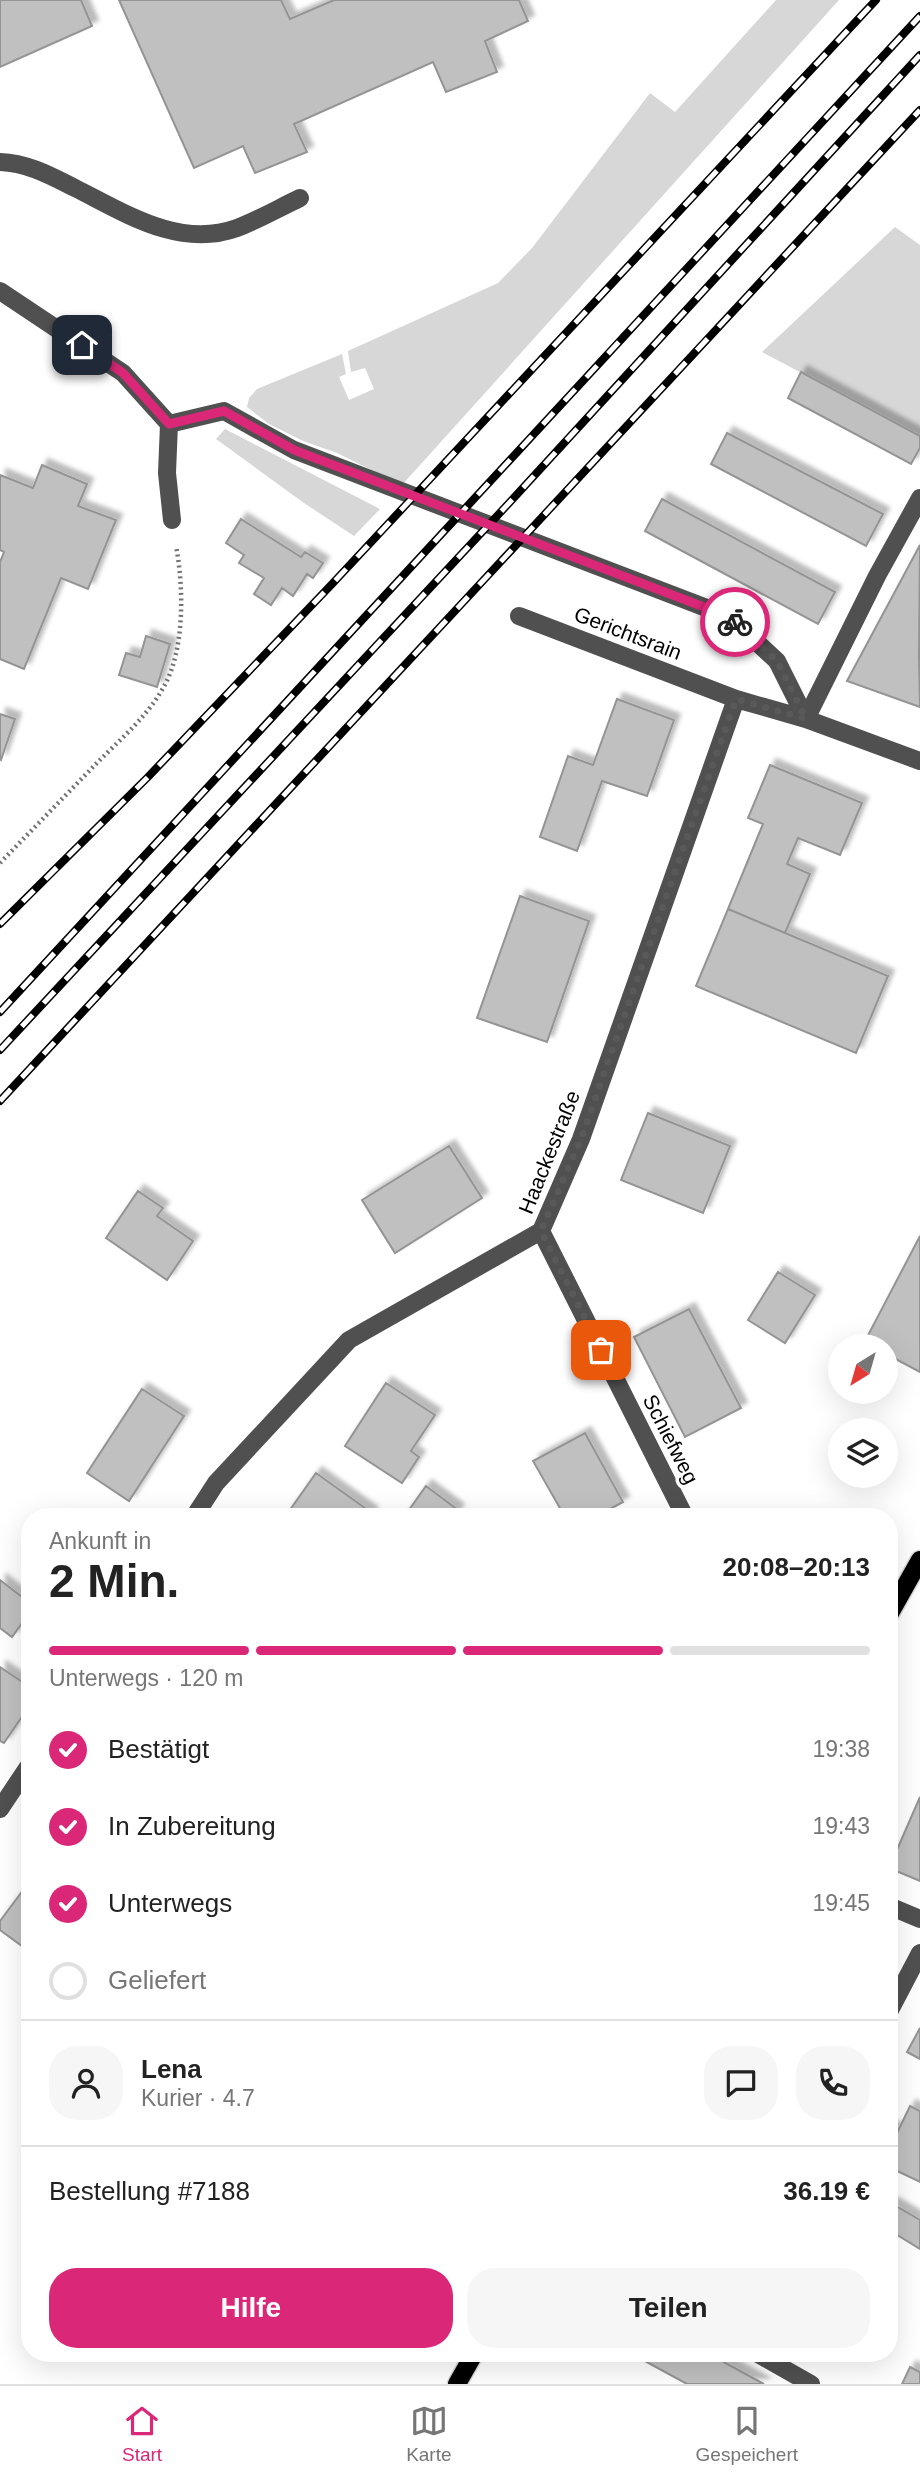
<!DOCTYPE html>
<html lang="de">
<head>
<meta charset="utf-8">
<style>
  body { margin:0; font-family:Arial,sans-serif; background:#f6f6f6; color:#222; height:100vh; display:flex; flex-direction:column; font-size:26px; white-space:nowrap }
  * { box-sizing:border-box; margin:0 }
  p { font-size:23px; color:#767676 }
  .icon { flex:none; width:38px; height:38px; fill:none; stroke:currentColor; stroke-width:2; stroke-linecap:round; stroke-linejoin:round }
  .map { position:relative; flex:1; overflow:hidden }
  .drawer { position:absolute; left:21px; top:1508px; width:877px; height:854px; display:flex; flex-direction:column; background:#fff; border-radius:28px; box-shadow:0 7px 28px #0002 }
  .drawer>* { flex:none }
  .needle { width:46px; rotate:217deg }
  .tools { position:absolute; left:828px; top:1334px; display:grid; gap:14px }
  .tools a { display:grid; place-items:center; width:70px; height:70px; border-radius:50%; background:#fff; box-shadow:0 7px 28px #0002; font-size:35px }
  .pin { position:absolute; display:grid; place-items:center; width:60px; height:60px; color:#fff; margin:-30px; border-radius:14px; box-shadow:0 4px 10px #0006 }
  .courier { position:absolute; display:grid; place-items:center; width:70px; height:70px; margin:-35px; border:5px solid #db2777; border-radius:50%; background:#fff; color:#222; box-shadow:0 2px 9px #0007 }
  .overview em { font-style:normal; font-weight:700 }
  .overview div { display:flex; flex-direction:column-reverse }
  .overview { display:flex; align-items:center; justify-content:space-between; height:119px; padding:0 28px }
  h1 { font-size:46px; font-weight:700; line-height:52px }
  .bar { display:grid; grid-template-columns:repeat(4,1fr); gap:10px 7px; align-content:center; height:84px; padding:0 28px }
  .bar i { height:9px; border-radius:5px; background:#e0e0e0 }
  .bar .on { background:#db2777 }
  .bar p { grid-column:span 4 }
  .line { display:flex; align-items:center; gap:18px; padding:0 28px; border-top:2px solid #e0e0e0 }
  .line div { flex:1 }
  .round { display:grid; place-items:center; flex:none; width:74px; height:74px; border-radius:28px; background:#f6f6f6 }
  ol { padding:0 28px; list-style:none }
  li { display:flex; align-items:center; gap:21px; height:77px }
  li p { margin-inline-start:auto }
  li .icon { padding:7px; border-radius:50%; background:#db2777; color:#fff; stroke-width:4 }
  li:last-child { color:#767676 }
  li i { width:38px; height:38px; border:4px solid #e0e0e0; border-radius:50% }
  .button { display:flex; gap:14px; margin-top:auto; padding:14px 28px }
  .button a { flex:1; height:80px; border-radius:28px; background:#db2777; color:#fff; font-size:28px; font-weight:700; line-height:80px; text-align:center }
  .button a+a { background:#f6f6f6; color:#222 }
  .tabs { display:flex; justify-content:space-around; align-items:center; height:98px; border-top:2px solid #e0e0e0; background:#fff; font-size:19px; color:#767676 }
  .tabs a { display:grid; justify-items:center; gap:4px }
  .tabs .on { color:#db2777 }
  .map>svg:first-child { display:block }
  .green { fill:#d7d7d7 }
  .building { fill:#c0c0c0; stroke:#949494; stroke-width:2; filter:url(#shadow) }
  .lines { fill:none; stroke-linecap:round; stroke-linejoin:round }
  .major-casing { stroke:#dbdbdb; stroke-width:21 }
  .path { stroke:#727272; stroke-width:4.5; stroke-dasharray:2 3.5; stroke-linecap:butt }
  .minor { stroke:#505050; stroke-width:18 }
  .major { stroke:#000; stroke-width:18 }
  .rail-casing { stroke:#000; stroke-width:8 }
  .rail { stroke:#fff; stroke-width:5; stroke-dasharray:16; stroke-linecap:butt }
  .done { stroke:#595959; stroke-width:7; stroke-dasharray:0 12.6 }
  .route { stroke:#db2777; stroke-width:9 }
  .labels { text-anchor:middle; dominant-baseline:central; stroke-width:7; stroke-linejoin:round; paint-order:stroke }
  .street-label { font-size:21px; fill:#000; stroke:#fff }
</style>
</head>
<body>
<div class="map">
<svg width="920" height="2384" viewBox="0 0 920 2384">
  <defs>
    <filter id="shadow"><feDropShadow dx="6" dy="-6" stdDeviation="2" flood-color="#0004"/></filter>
  </defs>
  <rect width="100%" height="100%" fill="#fff"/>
  <path class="green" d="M776,0H839L402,485L337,453L303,441L269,424L247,407L249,398L257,389L342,354L346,374L339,377L349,400L374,389L365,368L351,372L348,351L498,283L532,248L650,93L675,112Z
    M895,227L920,245V436L762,352Z
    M225,429L380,509L354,536L304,503L216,439Z"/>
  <path class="building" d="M0,0H81L92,26L0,67Z
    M119,0H281L290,19L334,0H519L528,21L485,41L497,72L446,92L433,62L294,124L307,152L255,173L243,146L194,168Z
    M801,372L920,436V448L911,464L788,398Z
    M727,433L883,514L866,546L711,464Z
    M42,465L87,484L78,506L116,520L88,589L61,578L24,669L0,659V562L4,552L0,550V475L33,488Z
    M662,499L835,592L818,624L645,531Z
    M241,519L301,557L305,552L323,563L313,578L307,574L293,596L282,588L271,605L254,594L264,578L239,563L244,555L226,543Z
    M920,545L919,656L920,707L847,681Z
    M146,636L170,644L157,687L119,675L126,653L140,657Z
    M617,699L674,720L647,796L602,781L577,851L540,837L568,756L593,765Z
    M0,714L15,719L1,760L0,759Z
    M770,765L862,803L840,855L798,838L787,864L810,874L785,933L728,909L763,824L748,818Z
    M520,896L589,921L547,1042L477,1018Z
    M728,909L888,976L856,1053L696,986Z
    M648,1113L730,1146L703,1213L621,1180Z
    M449,1146L482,1198L395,1253L362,1200Z
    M138,1191L163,1208L157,1216L193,1241L167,1280L106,1238Z
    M920,1236V1372L886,1354V1346H870L864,1343Z
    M778,1272L815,1295L785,1343L748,1320Z
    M689,1309L741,1408L685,1437L634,1337Z
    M386,1383L435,1415L411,1451L419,1457L402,1483L345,1446Z
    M142,1389L184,1416L129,1501L87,1473Z
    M585,1433L623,1502L595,1517H565L533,1461Z
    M316,1473L372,1513L370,1517H285Z
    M426,1486L458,1510L453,1517H404Z
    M0,1580L30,1603V1623L25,1619L12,1637L0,1628Z
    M0,1667L30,1687V1705L4,1743L0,1741Z
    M920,1797V1881L889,1868Z
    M30,1881V1952L0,1930V1921Z
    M920,2028V2059L907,2052Z
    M910,2106L920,2111V2182L889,2167V2126L898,2131Z
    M891,2203L920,2220V2249L889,2230V2222L894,2214L889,2211Z
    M632,2354H709L764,2384H687Z
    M910,2367L920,2372V2384H902Z"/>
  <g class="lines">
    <defs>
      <path id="major" d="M889,1615L920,1560
        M457,2384L474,2354"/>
    </defs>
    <use href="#major" class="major-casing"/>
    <path class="path" d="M0,863C31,831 62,799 93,767C121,738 159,708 172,668C184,633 183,582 176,546"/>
    <path class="minor" d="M0,162C28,163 51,176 75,188C125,213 179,249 237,228C258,220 279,208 300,198
      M0,291L123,373L169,424
      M169,424L224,411L294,450L730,617L777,661L806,719
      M169,424L167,473L172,520
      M519,616L736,699L806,719L920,761
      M806,719L877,576L920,498
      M541,1231L685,1517
      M194,1517L216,1483L349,1340L541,1231L581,1139L736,699
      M0,1809L30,1764
      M889,1906L920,1919
      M889,2012L920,1953
      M758,2354L811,2384"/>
    <use href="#major" class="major"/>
    <defs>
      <path id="rail" d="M0,924L147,778L333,583L876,0
        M0,1012L920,16
        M0,1050L510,502L920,55
        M0,1101L920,110"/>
    </defs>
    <use href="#rail" class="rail-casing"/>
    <use href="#rail" class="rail"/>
  </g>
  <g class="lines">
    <path class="done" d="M601,1350L541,1231L581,1139L736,699L806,719L777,661L735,622"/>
    <path class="route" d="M82,345L123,373L169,424L224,411L294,450L730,617L735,622"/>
  </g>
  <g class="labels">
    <g class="street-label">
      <text transform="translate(628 633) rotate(21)">Gerichtsrain</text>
      <text transform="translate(549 1152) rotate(-68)">Haackestraße</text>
      <text transform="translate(671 1439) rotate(63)">Schiefweg</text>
    </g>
  </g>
</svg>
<div class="tools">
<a><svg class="needle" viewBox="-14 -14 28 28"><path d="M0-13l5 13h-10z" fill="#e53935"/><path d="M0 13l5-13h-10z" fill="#767676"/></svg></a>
<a><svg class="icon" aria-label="layers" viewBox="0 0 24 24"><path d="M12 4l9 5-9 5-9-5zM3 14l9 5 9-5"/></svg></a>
</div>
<div class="pin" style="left:601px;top:1350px;background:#ea580c"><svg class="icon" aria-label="bag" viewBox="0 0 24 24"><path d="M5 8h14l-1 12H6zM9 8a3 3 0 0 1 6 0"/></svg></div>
<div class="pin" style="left:82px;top:345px;background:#1f2937"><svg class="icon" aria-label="home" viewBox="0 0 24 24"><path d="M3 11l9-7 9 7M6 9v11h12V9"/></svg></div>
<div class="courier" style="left:735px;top:622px"><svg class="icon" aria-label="bike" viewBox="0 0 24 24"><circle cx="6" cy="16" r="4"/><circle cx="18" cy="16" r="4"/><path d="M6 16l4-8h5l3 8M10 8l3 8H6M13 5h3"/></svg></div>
<section class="drawer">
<div class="overview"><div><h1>2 Min.</h1><p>Ankunft in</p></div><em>20:08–20:13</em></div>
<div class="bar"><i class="on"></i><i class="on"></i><i class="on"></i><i></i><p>Unterwegs · 120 m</p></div>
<ol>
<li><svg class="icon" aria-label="check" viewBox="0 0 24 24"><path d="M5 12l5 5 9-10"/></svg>Bestätigt<p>19:38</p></li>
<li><svg class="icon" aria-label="check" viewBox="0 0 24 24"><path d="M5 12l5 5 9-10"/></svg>In Zubereitung<p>19:43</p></li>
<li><svg class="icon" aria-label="check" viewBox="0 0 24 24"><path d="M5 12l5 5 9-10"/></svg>Unterwegs<p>19:45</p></li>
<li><i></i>Geliefert</li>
</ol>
<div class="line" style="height:126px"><a class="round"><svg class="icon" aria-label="person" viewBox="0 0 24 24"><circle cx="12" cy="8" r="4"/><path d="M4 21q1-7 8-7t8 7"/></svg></a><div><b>Lena</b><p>Kurier · 4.7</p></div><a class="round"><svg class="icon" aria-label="chat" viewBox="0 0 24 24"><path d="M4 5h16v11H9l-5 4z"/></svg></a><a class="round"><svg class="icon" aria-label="phone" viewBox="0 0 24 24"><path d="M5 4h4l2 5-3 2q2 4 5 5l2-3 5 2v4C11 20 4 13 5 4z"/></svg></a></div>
<div class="line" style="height:91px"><div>Bestellung #7188</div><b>36.19 €</b></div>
<div class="button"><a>Hilfe</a><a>Teilen</a></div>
</section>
</div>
<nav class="tabs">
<a class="on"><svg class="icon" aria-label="home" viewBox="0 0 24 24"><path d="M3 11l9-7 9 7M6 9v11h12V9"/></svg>Start</a>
<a><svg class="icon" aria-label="map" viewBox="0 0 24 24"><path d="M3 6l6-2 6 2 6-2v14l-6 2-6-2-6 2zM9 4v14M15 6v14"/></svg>Karte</a>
<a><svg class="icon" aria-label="saved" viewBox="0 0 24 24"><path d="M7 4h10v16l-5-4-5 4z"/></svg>Gespeichert</a>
</nav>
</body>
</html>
